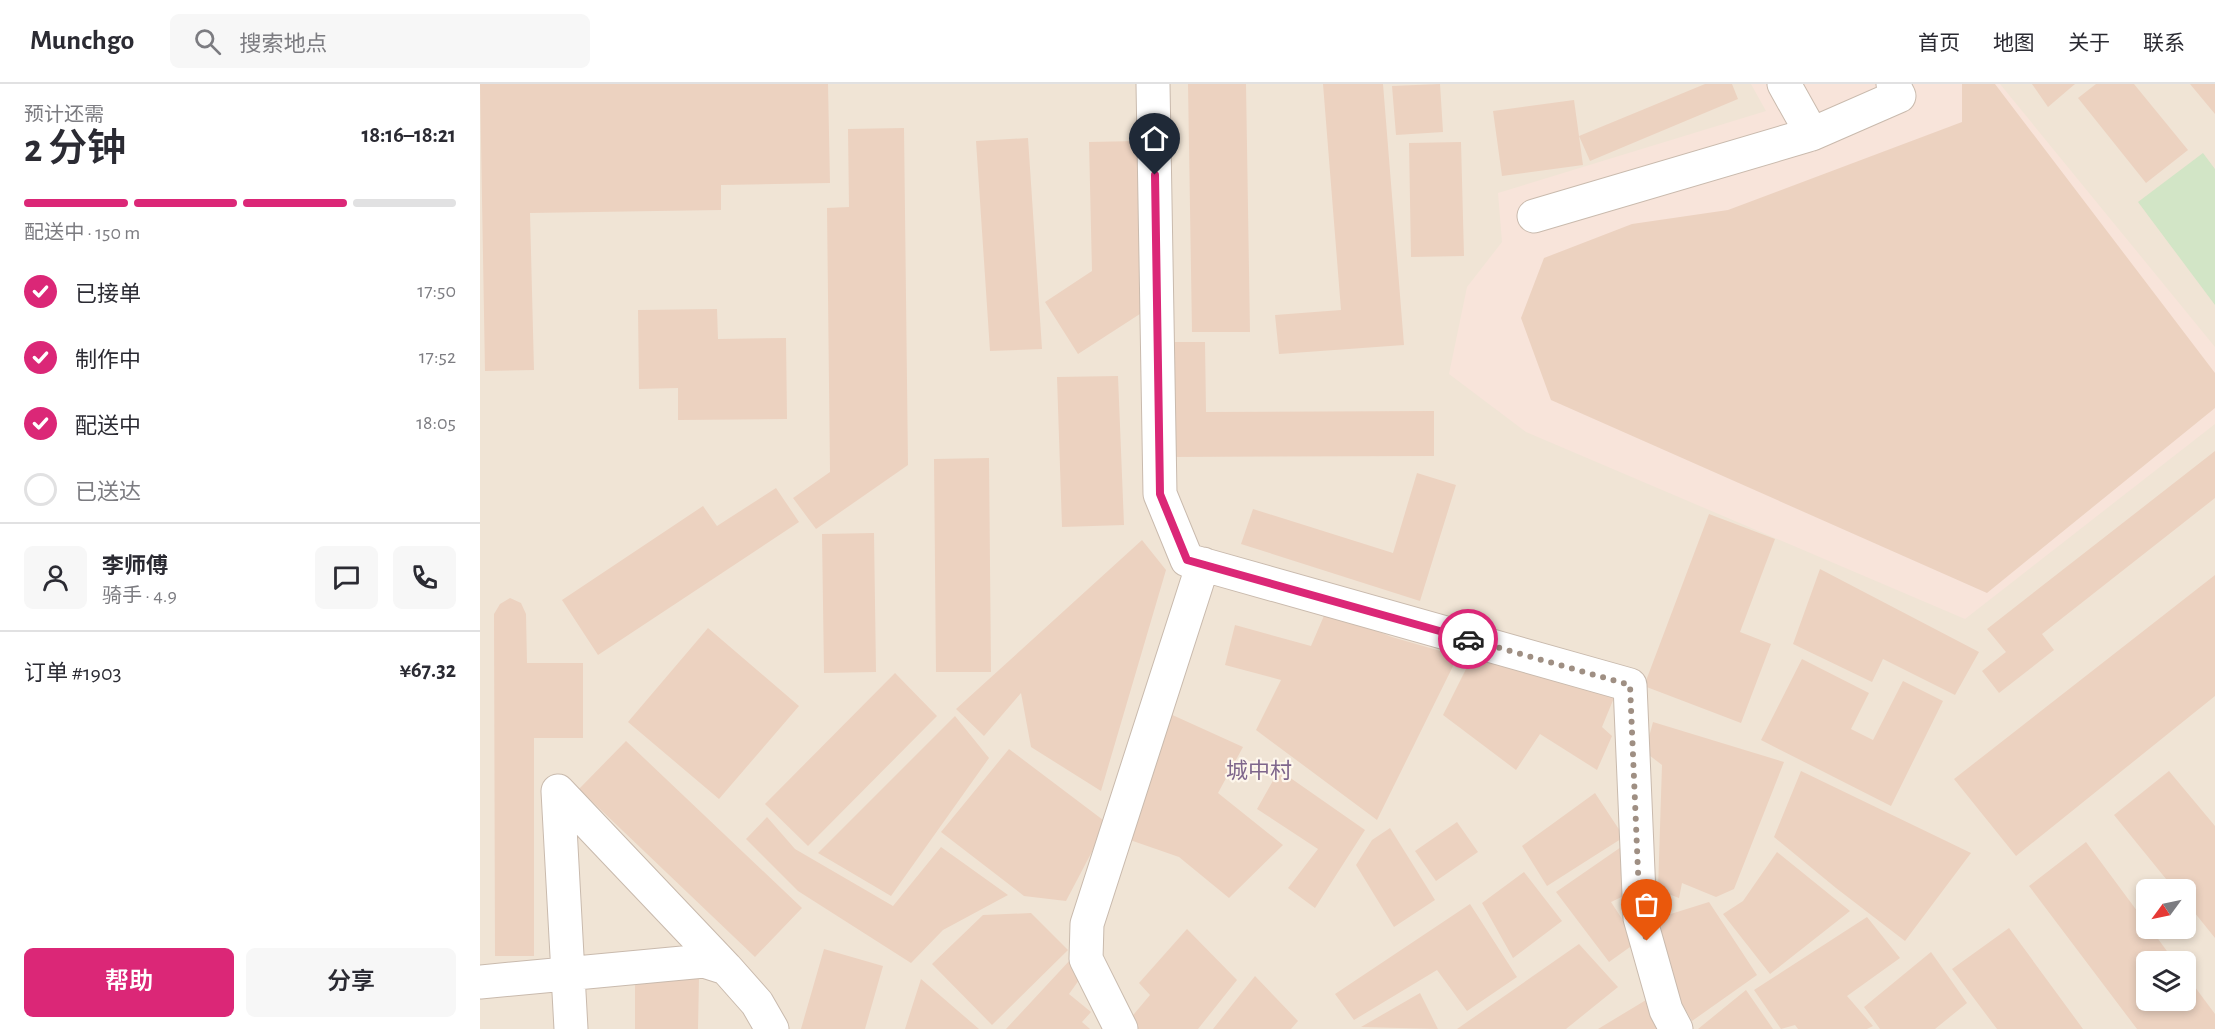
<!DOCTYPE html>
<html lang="zh">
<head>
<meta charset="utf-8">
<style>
  body { margin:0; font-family:"Alegreya Sans","Noto Sans SC",sans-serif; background:#f7f7f7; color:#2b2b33; height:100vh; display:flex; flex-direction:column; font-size:22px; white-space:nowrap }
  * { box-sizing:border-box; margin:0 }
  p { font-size:20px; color:#7c7c81 }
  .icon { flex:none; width:33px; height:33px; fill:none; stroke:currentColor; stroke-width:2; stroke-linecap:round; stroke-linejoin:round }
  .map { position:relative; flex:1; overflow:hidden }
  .drawer { display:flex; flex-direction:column; background:#fff; width:480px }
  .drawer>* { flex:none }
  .needle { width:39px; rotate:237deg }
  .fabs { position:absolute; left:1656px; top:795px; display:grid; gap:12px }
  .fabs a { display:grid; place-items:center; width:60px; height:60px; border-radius:9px; background:#fff; box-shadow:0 3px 9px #0003; font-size:30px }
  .pin { position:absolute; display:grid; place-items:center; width:51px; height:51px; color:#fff; margin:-62px -26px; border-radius:50% 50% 50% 0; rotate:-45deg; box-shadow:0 0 6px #0007 }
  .pin .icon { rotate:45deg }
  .courier { position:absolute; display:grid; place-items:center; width:60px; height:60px; margin:-30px; border:4px solid #db2777; border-radius:50%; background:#fff; color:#222; box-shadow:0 2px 8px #0007 }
  .head em { font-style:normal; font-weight:600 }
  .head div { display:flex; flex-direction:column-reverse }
  .head { display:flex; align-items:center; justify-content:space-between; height:102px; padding:0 24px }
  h1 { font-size:39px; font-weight:600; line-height:45px }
  .bar { display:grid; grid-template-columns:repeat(4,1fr); gap:9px 6px; align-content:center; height:72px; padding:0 24px }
  .bar i { height:8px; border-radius:4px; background:#e1e1e2 }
  .bar .on { background:#db2777 }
  .bar p { grid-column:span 4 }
  .line { display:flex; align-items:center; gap:15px; padding:0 24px; border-top:2px solid #e1e1e2 }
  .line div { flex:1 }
  .round { display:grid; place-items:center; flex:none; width:63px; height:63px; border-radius:9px; background:#f7f7f7 }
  ol { padding:0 24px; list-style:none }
  li { display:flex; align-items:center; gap:18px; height:66px }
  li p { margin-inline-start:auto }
  li .icon { padding:6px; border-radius:50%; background:#db2777; color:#fff; stroke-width:4 }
  li:last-child { color:#7c7c81 }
  li i { width:33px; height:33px; border:3px solid #e1e1e2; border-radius:50% }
  .action { display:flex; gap:12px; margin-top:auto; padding:12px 24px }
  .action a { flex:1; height:69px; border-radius:9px; background:#db2777; color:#fff; font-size:24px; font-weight:600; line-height:69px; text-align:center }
  .action a+a { background:#f7f7f7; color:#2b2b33 }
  header { display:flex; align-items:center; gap:36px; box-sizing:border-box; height:84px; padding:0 30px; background:#fff; border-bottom:2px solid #e1e1e2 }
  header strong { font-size:28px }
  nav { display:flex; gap:33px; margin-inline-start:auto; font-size:21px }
  .search { width:420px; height:54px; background:#f7f7f7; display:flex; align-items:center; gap:15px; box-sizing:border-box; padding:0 21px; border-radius:9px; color:#7c7c81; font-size:22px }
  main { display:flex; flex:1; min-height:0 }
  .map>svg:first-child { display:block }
  .residential { fill:#f0e4d5; fill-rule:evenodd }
  .commercial { fill:#f8e4da }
  .green { fill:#d2e5c6 }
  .building { fill:#ecd2c0 }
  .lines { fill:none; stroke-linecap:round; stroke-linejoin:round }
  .minor-casing { stroke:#c9baad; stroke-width:35 }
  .minor { stroke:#fff; stroke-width:33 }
  .done { stroke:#9f8f83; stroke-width:6; stroke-dasharray:0 10.8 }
  .route { stroke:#db2777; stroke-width:8 }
  .labels { text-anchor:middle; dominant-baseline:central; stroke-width:4.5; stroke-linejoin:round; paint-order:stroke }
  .neighbourhood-label { font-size:22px; fill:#7f668c; stroke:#fdf6eb }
</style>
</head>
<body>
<header>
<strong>Munchgo</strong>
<div class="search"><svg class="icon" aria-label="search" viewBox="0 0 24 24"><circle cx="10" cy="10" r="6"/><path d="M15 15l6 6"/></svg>搜索地点</div>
<nav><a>首页</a><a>地图</a><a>关于</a><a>联系</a></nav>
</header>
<main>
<section class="drawer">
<div class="head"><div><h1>2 分钟</h1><p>预计还需</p></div><em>18:16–18:21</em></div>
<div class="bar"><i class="on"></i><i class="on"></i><i class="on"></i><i></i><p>配送中 · 150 m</p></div>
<ol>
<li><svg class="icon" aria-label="check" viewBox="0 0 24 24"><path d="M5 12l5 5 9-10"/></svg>已接单<p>17:50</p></li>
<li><svg class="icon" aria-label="check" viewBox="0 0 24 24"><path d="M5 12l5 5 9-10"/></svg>制作中<p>17:52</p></li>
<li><svg class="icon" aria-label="check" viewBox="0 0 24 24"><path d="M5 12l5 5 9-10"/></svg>配送中<p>18:05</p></li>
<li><i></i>已送达</li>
</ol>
<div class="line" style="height:108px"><a class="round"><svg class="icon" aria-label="person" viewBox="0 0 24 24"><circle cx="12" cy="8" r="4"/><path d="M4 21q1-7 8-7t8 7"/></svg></a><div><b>李师傅</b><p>骑手 · 4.9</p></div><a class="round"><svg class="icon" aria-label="chat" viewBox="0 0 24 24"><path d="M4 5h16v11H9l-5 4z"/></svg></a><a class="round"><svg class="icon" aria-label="phone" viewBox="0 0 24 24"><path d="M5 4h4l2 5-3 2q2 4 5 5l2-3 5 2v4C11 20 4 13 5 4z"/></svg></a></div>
<div class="line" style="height:78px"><div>订单 #1903</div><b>¥67.32</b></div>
<div class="action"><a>帮助</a><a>分享</a></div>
</section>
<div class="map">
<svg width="1735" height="945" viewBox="0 0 1735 945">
  <rect width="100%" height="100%" fill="#f9f2e5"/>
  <path class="residential" d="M0,0H1735V945H0ZM1666,806H1706V844H1666ZM1666,878H1706V916H1666Z"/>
  <path class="commercial" d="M1271,0H1520L1735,263V340L1485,535L1046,348L969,290L987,203L1022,158L1018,109L1286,27Z"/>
  <path class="green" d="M1723,69L1735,85V221L1658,118Z"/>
  <path class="building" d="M0,0H348L350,99L241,101V126L50,129L54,286L5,287Z
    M708,0H766L770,248H712Z
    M843,0H903L924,261L799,270L795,231L861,226Z
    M960,0L963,48L916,51L912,2Z
    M1225,0H1252L1258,15L1110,77L1099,52Z
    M1482,0H1515L1735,289V324L1507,509L1071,316L1041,234L1064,174L1152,140L1248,126L1482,38Z
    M1552,0H1595L1568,23Z
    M1616,0H1654L1708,66L1666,99L1598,14Z
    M1710,0H1735V30Z
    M1094,16L1103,81L1022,92L1013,27Z
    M424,44L428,381L336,445L313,414L350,388L347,124L369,123L368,45Z
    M548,54L562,265L510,267L496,57Z
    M658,57L663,228L598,270L565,218L612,187L609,58Z
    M981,58L984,172L931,173L929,59Z
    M237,225L238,255L306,254L307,335L198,336V304L159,305L158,226Z
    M690,258H725L726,328L954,327V372L691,373Z
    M638,292L644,441L582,443L577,293Z
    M1735,367V414L1562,550L1574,566L1519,609L1502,587L1526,568L1507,545Z
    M509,374L511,588H456L454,375Z
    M937,389L976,401L940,517L761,460L773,425L913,469Z
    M296,404L319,438L118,571L82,516L223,422L237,442Z
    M1229,430L1295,455L1260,548L1291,560L1261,639L1164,602Z
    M394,449L396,588L344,589L342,450Z
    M662,456L686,486L621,707L551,663L541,609L504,652L476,625Z
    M1340,485L1499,568L1475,611L1403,575L1392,598L1313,560Z
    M1735,491V612L1536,772L1474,695Z
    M30,514L41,519L46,530L47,579H103V654H54V872H15L14,530L20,520Z
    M846,527L912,553L978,572L897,736L776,646L801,596L745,581L755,541L831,562Z
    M228,544L319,622L239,715L148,638Z
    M995,567L1136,609L1122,643L1132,652L1117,686L1060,650L1036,686L963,631Z
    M1322,575L1389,609L1371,645L1393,656L1423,597L1463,617L1411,722L1281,656Z
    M415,589L457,632L328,762L285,720Z
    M688,629L763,663L738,709L803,761L749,814L699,773L650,756Z
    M475,632L509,674L411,812L338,769Z
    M1173,638L1304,678L1254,805L1236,813L1202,799L1199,814L1178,806L1182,681L1165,668Z
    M146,657L322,824L275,873L99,705Z
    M529,665L627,739L586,817L544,812L461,748Z
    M799,686L885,746L835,824L808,804L838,765L777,725Z
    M1321,687L1491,769L1425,857L1356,804L1294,753Z
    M1689,687L1735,742V854L1706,818V806H1695L1634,731Z
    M1115,709L1144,753L1067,802L1042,762Z
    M287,733L315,765L413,822L461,763L528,811L463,846L431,879L318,807L266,755Z
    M977,738L998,768L956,797L935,767Z
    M910,744L955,816L914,843L876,781L892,756Z
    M1606,758L1666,839V844H1670L1695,878H1666V916H1706V891L1735,930V945H1657L1549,802Z
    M1144,761L1152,808L1131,818L1157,858L1129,878L1076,808Z
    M1297,768L1370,827L1290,890L1243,830L1263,817Z
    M1044,788L1082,837L1033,874L1002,819Z
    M1229,818L1277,891L1212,937L1182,885L1181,833Z
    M990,820L1037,893L987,927L957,886L874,936L855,910Z
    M551,829L588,866L512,941L452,880L503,831Z
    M1387,833L1420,874L1367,912L1393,942L1387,945H1318L1315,941L1301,945L1274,906Z
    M1529,844L1603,945H1517L1472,885Z
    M707,845L757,896L718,945H659L649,936L670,911L659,899Z
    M1099,860L1138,903L1086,945H977Z
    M344,865L403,882L385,945H321Z
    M1451,868L1487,919L1455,945H1400L1384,923Z
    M591,875L604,889L589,910L611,928L602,938L610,945H526Z
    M775,892L818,937L811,945H733Z
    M155,893L219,894L218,945H155Z
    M441,895L499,945H425Z
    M1266,906L1293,945H1218Z
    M940,909L958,945L881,943Z
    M1166,916L1183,945H1118Z"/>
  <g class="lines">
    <defs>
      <path id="minor" d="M673,0L680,410L707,476L1150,601L1160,834L1186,926L1196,945
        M1304,0L1332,50L1419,12L1413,0
        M1054,132L1332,50
        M0,898L224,877L246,884L277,919L292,945
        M91,945L78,707L246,884
        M641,945L606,875L607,840L723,480"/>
    </defs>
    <use href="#minor" class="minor-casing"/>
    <use href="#minor" class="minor"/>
  </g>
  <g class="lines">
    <path class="done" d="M988,555L1150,601L1160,834L1167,857"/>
    <path class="route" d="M675,91L680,410L707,476L988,555"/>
  </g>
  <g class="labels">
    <g class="neighbourhood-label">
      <text x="779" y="687">城中村</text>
    </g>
  </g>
</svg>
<div class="fabs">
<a><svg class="needle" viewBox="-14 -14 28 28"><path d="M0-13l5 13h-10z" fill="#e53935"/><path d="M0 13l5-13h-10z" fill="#7c7c81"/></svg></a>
<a><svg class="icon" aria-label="layers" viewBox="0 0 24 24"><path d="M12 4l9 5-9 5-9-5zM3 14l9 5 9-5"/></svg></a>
</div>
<div class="pin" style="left:1167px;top:857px;background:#ea580c"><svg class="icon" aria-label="bag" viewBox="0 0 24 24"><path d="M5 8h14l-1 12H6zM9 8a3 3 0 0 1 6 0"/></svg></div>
<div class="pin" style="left:675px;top:91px;background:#1f2937"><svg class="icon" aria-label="home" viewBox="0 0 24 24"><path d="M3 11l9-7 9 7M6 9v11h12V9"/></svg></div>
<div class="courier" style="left:988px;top:555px"><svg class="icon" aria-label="car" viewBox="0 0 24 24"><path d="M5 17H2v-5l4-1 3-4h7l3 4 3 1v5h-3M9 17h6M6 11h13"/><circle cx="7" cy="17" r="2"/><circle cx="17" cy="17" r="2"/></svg></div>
</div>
</main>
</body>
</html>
